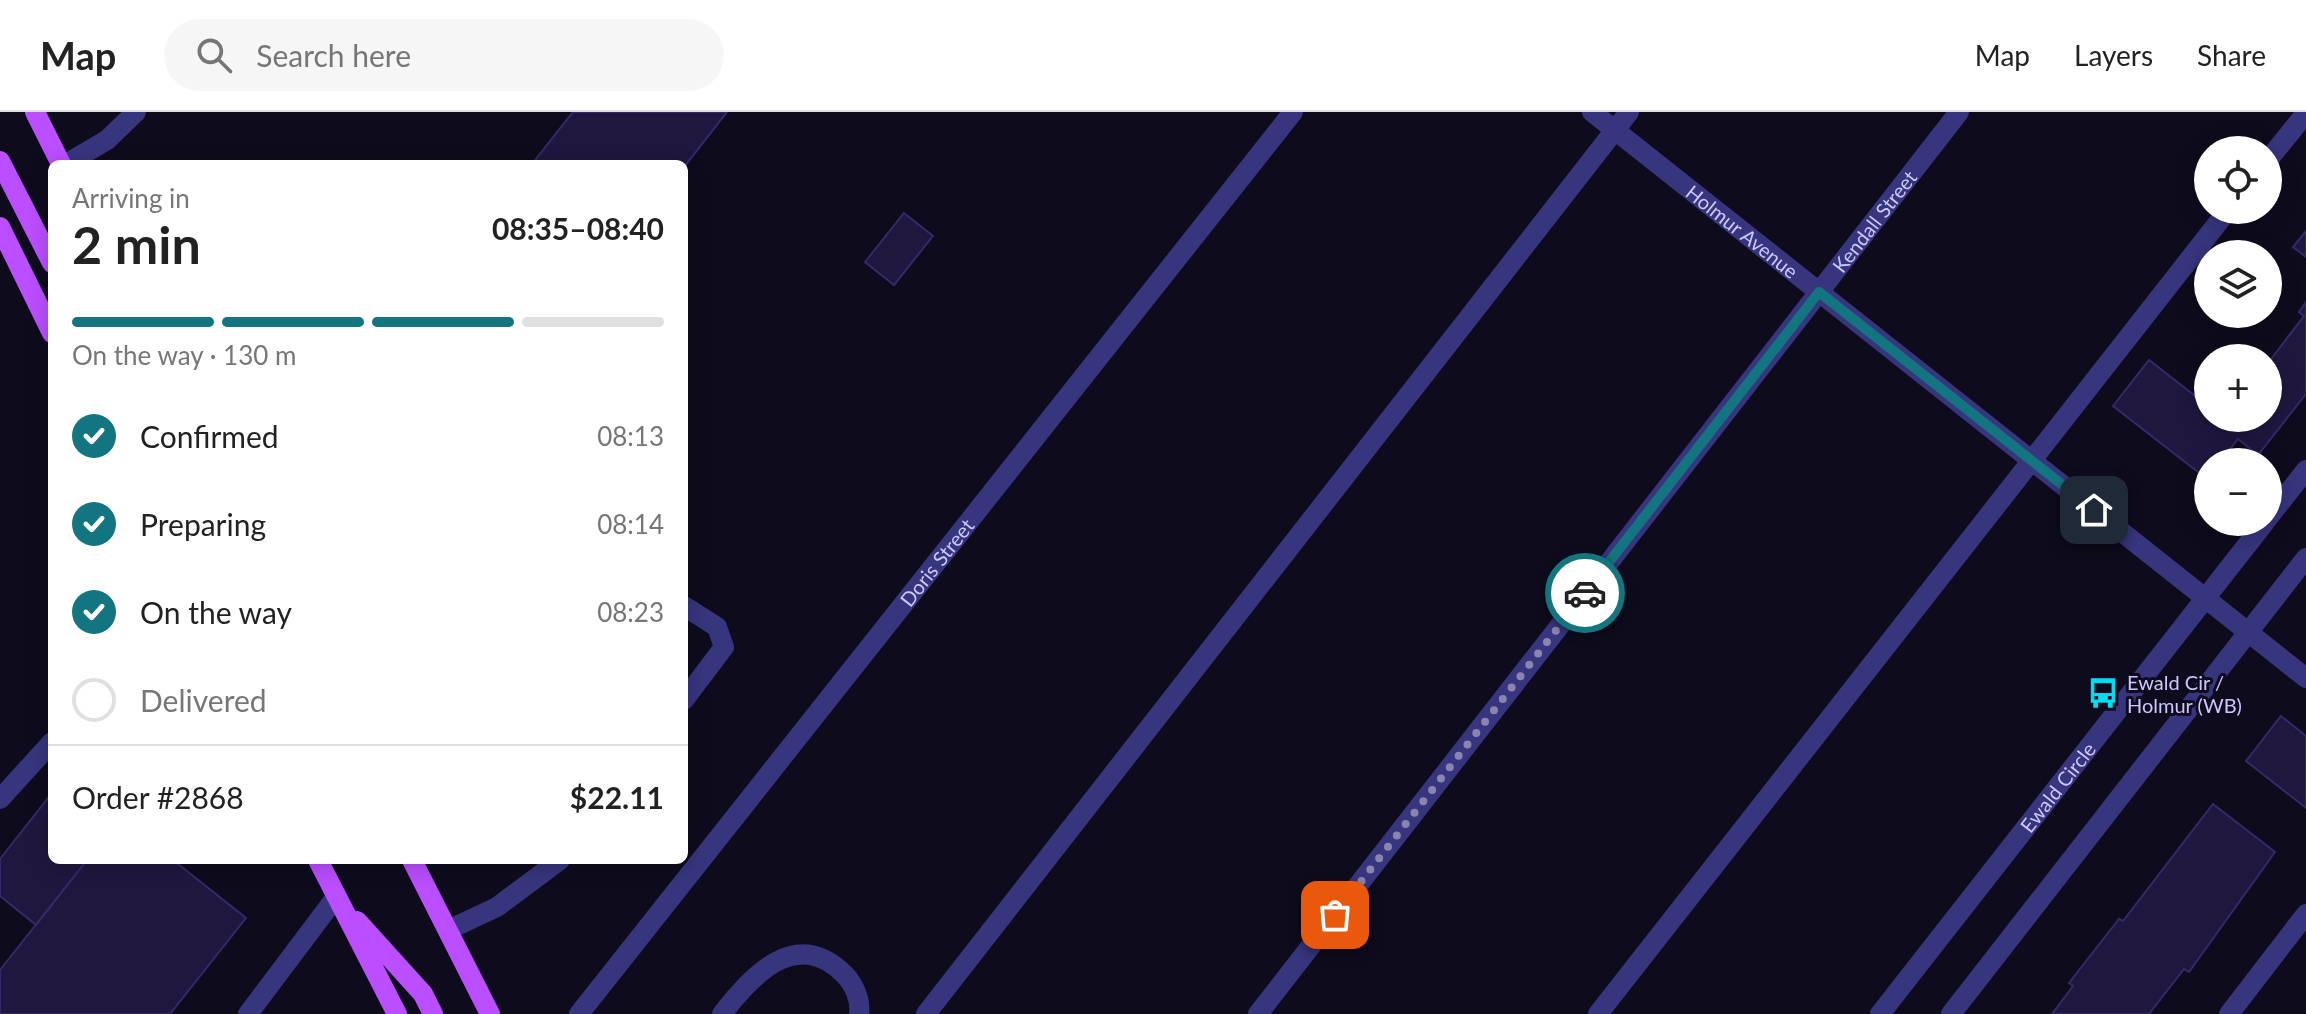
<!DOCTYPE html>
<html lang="en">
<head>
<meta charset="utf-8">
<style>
  body { margin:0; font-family:Lato,sans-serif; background:#f6f6f6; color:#222; height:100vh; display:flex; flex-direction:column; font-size:30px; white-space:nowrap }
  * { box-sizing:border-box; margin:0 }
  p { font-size:26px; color:#767676 }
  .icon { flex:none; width:44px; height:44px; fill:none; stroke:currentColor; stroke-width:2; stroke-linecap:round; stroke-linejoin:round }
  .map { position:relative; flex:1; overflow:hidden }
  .details { position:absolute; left:48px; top:48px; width:640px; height:704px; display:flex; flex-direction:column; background:#fff; border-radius:12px; box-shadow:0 4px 20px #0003 }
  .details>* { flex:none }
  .controls { position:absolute; left:2194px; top:24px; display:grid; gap:16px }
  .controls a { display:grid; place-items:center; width:88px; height:88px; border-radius:50%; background:#fff; box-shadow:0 4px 20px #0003; font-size:40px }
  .pin { position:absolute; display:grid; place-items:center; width:68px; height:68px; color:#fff; margin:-34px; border-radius:16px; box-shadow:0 4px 12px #0006 }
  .courier { position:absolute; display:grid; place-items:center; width:80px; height:80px; margin:-40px; border:6px solid #137580; border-radius:50%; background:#fff; color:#222; box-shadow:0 2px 10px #0007 }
  .summary em { font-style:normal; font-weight:700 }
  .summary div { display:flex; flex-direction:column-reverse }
  .summary { display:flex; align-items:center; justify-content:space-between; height:136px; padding:0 24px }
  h1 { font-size:52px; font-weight:700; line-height:60px }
  .bar { display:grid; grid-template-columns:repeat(4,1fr); gap:12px 8px; align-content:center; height:96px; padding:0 24px }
  .bar i { height:10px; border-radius:6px; background:#e0e0e0 }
  .bar .on { background:#137580 }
  .bar p { grid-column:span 4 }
  .line { display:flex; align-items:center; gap:20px; padding:0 24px; border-top:2px solid #e0e0e0 }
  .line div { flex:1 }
  ol { padding:0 24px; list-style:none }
  li { display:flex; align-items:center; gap:24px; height:88px }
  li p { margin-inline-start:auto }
  li .icon { padding:8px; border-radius:50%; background:#137580; color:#fff; stroke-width:4 }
  li:last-child { color:#767676 }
  li i { width:44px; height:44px; border:4px solid #e0e0e0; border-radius:50% }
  header { display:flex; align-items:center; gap:48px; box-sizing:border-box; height:112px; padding:0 40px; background:#fff; border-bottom:2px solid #e0e0e0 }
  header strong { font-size:38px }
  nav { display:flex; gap:44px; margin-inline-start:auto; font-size:28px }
  .search { width:560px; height:72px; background:#f6f6f6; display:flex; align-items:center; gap:20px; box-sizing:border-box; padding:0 28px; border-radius:44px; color:#767676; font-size:30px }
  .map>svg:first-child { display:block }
  .building { fill:#1f173e; stroke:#35296a; stroke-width:2 }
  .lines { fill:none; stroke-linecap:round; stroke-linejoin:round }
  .minor { stroke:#37357d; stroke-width:20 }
  .major { stroke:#bb4eff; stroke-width:20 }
  .done { stroke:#8a85b0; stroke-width:8; stroke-dasharray:0 14.4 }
  .route { stroke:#137580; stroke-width:10 }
  .labels { text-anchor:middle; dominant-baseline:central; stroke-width:6; stroke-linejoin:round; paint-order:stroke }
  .street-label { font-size:20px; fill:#cdc7ff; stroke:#0e0b1d }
  .poi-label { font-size:20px; fill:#cdc7ff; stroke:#0e0b1d; text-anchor:start }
</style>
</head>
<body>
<header>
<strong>Map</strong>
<div class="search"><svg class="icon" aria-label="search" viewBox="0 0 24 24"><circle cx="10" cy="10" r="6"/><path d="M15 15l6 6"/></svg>Search here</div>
<nav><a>Map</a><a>Layers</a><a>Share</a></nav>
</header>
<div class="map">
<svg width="2306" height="902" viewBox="0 0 2306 902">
  <rect width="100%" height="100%" fill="#0e0b1d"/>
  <path class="building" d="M573,0H727L684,55V52H532Z
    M904,101L933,124L894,173L865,150Z
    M2306,119V145L2293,135Z
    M2306,190V282L2258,343L2238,327L2220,350H2208L2207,367L2113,294L2149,248L2208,294V306H2268V251L2304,204L2299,200Z
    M2281,604L2306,624V696L2246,649Z
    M52,681V748H87L36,813L0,784V747Z
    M2213,692L2275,740L2189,860L2184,857L2149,902H2052L2073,874L2069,871L2119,807L2123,809Z
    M87,748H173L246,806L170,902H0V858Z"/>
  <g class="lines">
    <g class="minor">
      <path id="s1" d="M1592,0L2306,566"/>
      <path d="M2268,48L2306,1"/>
      <path d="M66,52L107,28L136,0"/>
      <path d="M2268,406L2306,358"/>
      <path d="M684,494L717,515L724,535L684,588"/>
      <path d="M0,687L52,630"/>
      <path d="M448,818L497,795L560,748"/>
      <path d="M248,902L336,785"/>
      <path id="s2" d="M579,902L1293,0"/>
      <path d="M722,902C752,863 796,815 844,862C854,872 861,888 859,902"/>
      <path d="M926,902L1629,0"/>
      <path id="s3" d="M1258,902L1959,0"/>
      <path d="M1598,902L2228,98"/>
      <path id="s4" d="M1880,902L2265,410"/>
      <path d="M1951,902L2306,446"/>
      <path d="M2229,902L2306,802"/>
    </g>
    <path class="major" d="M35,0L61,52
      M0,49L52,151
      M0,115L52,221
      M318,748L397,902
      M412,748L490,902
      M357,809L423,882L433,902"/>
  </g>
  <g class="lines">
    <path class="done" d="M1335,803L1585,481"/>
    <path class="route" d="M1585,481L1819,180L2094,398"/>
  </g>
  <defs>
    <symbol id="bus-bare" viewBox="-9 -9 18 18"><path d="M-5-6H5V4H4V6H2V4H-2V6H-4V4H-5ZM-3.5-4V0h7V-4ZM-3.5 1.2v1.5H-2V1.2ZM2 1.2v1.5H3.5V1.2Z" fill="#00dbf2" stroke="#0e0b1d" stroke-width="2.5" paint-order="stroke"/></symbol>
  </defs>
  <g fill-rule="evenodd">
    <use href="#bus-bare" x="2081" y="559" width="44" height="44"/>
  </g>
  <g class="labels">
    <g class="street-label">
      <text stroke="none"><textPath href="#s3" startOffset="1004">Kendall Street</textPath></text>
      <text stroke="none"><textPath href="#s1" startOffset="192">Holmur Avenue</textPath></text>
      <text stroke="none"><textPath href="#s2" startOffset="576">Doris Street</textPath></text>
      <text stroke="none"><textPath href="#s4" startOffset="288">Ewald Circle</textPath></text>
    </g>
    <g class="poi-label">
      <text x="2127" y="570">Ewald Cir /<tspan x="2127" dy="23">Holmur (WB)</tspan></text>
    </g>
  </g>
</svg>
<div class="controls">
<a><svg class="icon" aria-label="locate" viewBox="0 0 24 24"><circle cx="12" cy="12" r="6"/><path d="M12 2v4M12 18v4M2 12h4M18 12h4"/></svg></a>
<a><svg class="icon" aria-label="layers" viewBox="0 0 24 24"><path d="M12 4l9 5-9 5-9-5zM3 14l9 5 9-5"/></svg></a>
<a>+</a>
<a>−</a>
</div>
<div class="pin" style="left:1335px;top:803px;background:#ea580c"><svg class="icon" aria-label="bag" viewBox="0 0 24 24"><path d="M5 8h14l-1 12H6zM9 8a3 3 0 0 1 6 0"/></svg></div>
<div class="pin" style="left:2094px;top:398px;background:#1f2937"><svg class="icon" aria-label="home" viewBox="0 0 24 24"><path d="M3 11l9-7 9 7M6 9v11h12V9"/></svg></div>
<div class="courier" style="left:1585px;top:481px"><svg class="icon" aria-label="car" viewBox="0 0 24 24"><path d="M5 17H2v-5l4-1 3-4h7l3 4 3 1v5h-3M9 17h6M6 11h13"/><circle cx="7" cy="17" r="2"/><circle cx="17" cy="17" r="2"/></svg></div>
<section class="details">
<div class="summary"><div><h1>2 min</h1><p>Arriving in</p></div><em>08:35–08:40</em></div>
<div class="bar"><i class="on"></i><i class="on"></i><i class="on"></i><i></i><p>On the way · 130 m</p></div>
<ol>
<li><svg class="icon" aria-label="check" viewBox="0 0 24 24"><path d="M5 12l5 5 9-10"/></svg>Confirmed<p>08:13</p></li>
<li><svg class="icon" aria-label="check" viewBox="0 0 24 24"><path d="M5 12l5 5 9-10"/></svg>Preparing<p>08:14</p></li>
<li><svg class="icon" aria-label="check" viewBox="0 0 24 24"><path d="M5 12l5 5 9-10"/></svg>On the way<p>08:23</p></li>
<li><i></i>Delivered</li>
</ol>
<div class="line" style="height:104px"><div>Order #2868</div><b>$22.11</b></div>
</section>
</div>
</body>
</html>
